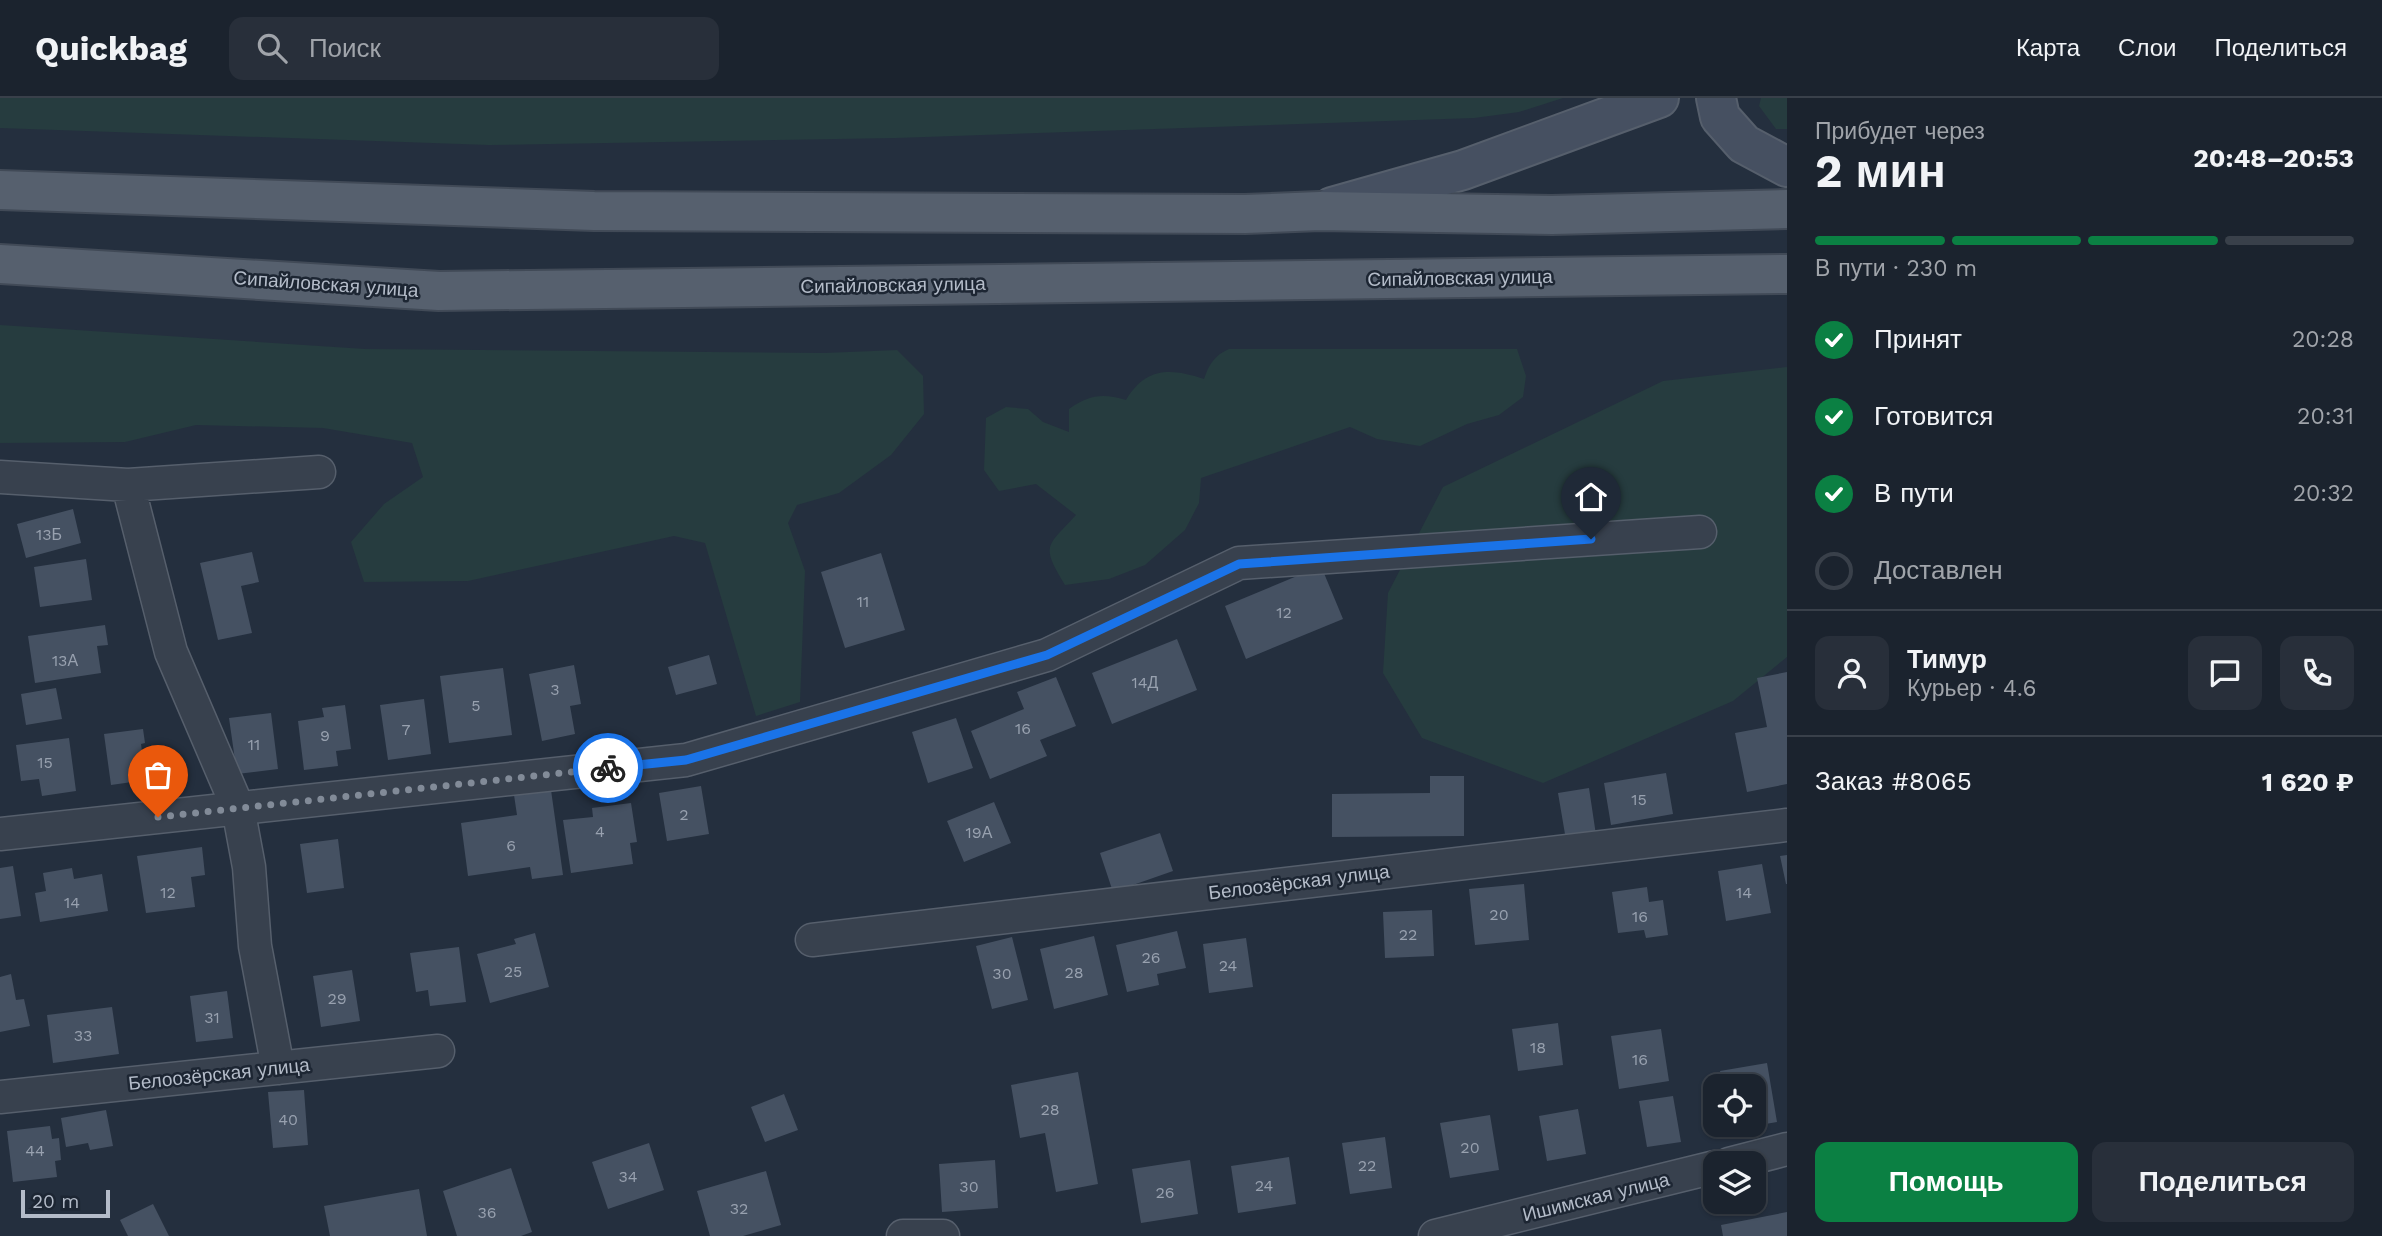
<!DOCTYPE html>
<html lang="ru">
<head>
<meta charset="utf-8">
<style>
  body { margin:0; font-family:"Work Sans",sans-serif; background:#282f3a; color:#f1f3f6; height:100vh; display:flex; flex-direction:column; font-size:26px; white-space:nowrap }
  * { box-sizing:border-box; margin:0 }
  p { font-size:23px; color:#a0a4aa }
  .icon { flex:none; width:38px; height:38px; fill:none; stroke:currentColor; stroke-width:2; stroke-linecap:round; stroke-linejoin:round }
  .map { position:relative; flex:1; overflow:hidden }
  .panel { display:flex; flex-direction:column; background:#1b232e; width:595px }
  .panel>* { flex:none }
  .fabs { position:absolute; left:1703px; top:976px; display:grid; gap:14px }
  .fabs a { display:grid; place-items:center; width:63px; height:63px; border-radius:14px; background:#1b232e; box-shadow:0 2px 5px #0004,0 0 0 2px #39404a; font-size:35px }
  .scale { position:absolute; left:21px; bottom:18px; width:89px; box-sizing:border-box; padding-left:7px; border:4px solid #b4bcc9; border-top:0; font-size:19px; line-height:24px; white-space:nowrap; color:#b4bcc9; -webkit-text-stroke:5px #1d2633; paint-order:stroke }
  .pin { position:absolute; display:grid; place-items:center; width:60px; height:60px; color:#fff; margin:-72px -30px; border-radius:50% 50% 50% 0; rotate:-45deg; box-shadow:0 0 7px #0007 }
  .pin .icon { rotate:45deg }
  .courier { position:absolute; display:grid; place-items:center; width:70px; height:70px; margin:-35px; border:5px solid #1a73e8; border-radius:50%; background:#fff; color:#222; box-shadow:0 2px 9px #0007 }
  .overview em { font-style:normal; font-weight:700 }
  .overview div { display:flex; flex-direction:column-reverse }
  .overview { display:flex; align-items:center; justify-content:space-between; height:119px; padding:0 28px }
  h1 { font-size:46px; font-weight:700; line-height:52px }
  .bar { display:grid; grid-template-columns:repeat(4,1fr); gap:10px 7px; align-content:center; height:84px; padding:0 28px }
  .bar i { height:9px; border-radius:5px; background:#39404a }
  .bar .active { background:#0b8043 }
  .bar p { grid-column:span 4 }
  .line { display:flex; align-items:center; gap:18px; padding:0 28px; border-top:2px solid #39404a }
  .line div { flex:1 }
  .round { display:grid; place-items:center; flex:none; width:74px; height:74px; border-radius:14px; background:#282f3a }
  ol { padding:0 28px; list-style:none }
  li { display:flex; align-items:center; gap:21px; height:77px }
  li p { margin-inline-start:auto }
  li .icon { padding:7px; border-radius:50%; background:#0b8043; color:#fff; stroke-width:4 }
  li:last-child { color:#a0a4aa }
  li i { width:38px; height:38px; border:4px solid #39404a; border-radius:50% }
  .action { display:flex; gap:14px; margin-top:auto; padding:14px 28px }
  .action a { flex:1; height:80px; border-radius:14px; background:#0b8043; color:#fff; font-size:28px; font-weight:700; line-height:80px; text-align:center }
  .action a+a { background:#282f3a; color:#f1f3f6 }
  header { display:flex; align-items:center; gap:42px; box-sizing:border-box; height:98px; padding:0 35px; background:#1b232e; border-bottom:2px solid #39404a }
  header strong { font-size:33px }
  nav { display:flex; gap:38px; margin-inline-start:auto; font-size:24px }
  .search { width:490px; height:63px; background:#282f3a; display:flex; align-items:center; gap:18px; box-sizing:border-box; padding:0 24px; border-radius:14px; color:#a0a4aa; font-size:26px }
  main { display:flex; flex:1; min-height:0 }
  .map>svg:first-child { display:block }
  .green { fill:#263c3f }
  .building { fill:#455162 }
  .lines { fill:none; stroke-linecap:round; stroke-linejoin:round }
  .minor-casing { stroke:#565f6c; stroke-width:35 }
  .secondary-casing { stroke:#565f6c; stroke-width:42 }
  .primary-casing { stroke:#414a57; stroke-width:42 }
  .minor { stroke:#38414e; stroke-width:32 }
  .secondary { stroke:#465061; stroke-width:38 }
  .primary { stroke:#56606e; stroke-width:38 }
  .done { stroke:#828b98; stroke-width:7; stroke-dasharray:0 12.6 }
  .route { stroke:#1a73e8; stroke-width:9 }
  .labels { text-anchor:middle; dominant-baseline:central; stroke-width:5; stroke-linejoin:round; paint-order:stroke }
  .number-label { font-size:16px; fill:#98a1af }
  .street-label { font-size:19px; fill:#b4bcc9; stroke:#1d2633 }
</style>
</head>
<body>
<header>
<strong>Quickbag</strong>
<div class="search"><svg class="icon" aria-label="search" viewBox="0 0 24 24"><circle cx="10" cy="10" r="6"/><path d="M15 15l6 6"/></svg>Поиск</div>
<nav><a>Карта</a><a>Слои</a><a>Поделиться</a></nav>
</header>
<main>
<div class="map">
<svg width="1787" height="1138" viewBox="0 0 1787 1138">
  <rect width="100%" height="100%" fill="#242f3e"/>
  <path class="green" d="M0,0H1563L1519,14L1474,20L896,40L489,47L0,30Z
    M1761,0H1787V31H1776L1759,8Z
    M0,227L365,251L825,255L897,252L923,278L924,316L891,357L839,395L797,407L788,425L805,473L800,604L756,618L705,445L674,438L468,483L364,484L351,444L384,406L423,379L412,345L323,330L196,327L125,344L0,345Z
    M1229,251H1517L1526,278L1523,299L1499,317L1467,326L1420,348L1377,341L1350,329L1201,380L1199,405L1185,432L1145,467L1109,481L1065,487C1040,446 1047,449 1076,417L1036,386L999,393L984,372L986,320L1006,309L1028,311L1043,324L1069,334V311C1089,297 1102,295 1126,302C1146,269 1170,270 1204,281C1209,266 1215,257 1229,251Z
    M1787,269V559L1733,603L1543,685L1422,640L1383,575L1388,495L1443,389L1663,283Z"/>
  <path class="building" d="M73,411L81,445L26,460L17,426Z
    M252,454L259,484L241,488L252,535L218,542L200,465Z
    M881,455L905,532L845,550L821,474Z
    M86,461L92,502L40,509L34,469Z
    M1321,468L1343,521L1246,561L1225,508Z
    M105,527L108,547L97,548L101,575L35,585L28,538Z
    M1177,541L1197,592L1112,626L1092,575Z
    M709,557L717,586L676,597L668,569Z
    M574,567L581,606L570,608L575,636L542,643L529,576Z
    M503,570L512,637L449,645L440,578Z
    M1787,574V686L1747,694L1735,635L1767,629L1757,580Z
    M1056,579L1076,628L1040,642L1047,658L990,681L971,633L1024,611L1017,594Z
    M56,590L62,621L26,627L21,596Z
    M424,601L431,656L388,662L380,607Z
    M345,607L351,651L336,653L338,668L304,672L298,623L324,619L322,610Z
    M271,615L278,671L237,676L229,620Z
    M956,620L973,670L928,685L912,634Z
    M143,631L145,645L141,646L146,682L111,687L104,636Z
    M69,640L76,693L42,698L39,681L21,683L16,647Z
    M1666,675L1673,716L1611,727L1604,685Z
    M1430,678H1464V738L1332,739V696L1430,695Z
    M701,688L709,736L667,743L659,695Z
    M1589,690L1596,737L1566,742L1558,695Z
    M551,692L563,777L532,781L530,769L468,778L461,725L517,717L514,697Z
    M994,704L1011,745L964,764L947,723Z
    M631,705L637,744L630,745L633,766L571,775L563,722L593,719L592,710Z
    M1160,735L1173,773L1113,794L1100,755Z
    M338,741L344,790L307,795L300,746Z
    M202,749L205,777L191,779L195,809L146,815L137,758Z
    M1787,757V786H1786L1780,758Z
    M1762,766L1771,815L1726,823L1718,773Z
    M13,768L21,818L0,821V770Z
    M72,770L74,781L102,776L108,813L40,824L35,795L46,793L43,775Z
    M1524,786L1529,842L1475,847L1469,791Z
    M1647,789L1649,804L1663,802L1668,837L1646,840L1644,832L1618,835L1612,794Z
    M1432,812L1434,858L1385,860L1383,814Z
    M1177,833L1186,870L1157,876L1159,887L1127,894L1116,847Z
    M535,835L549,889L490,905L477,856L516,846L514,841Z
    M1094,838L1108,897L1054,911L1040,851Z
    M1012,839L1028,902L992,911L976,848Z
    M1246,840L1253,889L1209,895L1203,846Z
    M459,849L466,904L430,908L428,892L416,894L410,855Z
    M352,872L360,923L321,929L313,878Z
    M11,876L16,902L24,901L30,928L0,934V879Z
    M227,893L233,940L196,944L190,898Z
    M112,909L119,956L53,965L47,917Z
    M1558,925L1563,967L1518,973L1512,931Z
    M1661,931L1669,983L1619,991L1611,938Z
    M1767,965L1777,1024L1754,1028V989H1723L1720,973Z
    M1078,974L1098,1086L1056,1094L1045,1035L1020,1040L1011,987Z
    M304,992L308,1047L273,1050L268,994Z
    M784,996L798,1032L765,1044L751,1009Z
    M1673,998L1681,1044L1647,1049L1639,1003Z
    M1578,1011L1586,1056L1547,1063L1539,1018Z
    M106,1012L113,1048L90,1052L88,1045L66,1049L61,1020Z
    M1490,1017L1499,1072L1450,1080L1440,1025Z
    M50,1028L52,1041L59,1040L61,1062L55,1063L57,1079L13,1084L7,1033Z
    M1385,1039L1392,1090L1350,1096L1342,1045Z
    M649,1045L664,1092L608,1111L592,1064Z
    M1289,1059L1296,1106L1238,1115L1231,1068Z
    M995,1062L998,1110L942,1114L939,1066Z
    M1190,1062L1198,1116L1141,1125L1132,1071Z
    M511,1070L532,1134L521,1138H457L443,1093Z
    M766,1073L781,1127L743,1138H710L697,1093Z
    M419,1091L427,1138H330L324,1108Z
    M153,1106L169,1138H128L120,1122Z
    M1787,1114V1138H1723L1721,1127Z"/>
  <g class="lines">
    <defs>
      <path id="minor" d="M0,379L128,387L319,374
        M128,387L171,554L238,710L249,769L255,848L278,970
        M0,736L686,662L1047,557L1239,465L1700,434
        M812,842L1787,727
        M0,999L438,953
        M1729,1066L1787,1051
        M903,1138H943
        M1435,1138L1715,1069"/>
      <path id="secondary" d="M1716,0L1720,19L1744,46L1787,69
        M1332,109L1463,72L1659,0"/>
      <path id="primary" d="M0,92L594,113L1245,116L1320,113L1552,117L1787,111
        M0,166L439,193L1787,176"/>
    </defs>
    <use href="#minor" class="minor-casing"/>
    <use href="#secondary" class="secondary-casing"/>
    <use href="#primary" class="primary-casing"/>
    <use href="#minor" class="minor"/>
    <use href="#secondary" class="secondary"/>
    <use href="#primary" class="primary"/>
  </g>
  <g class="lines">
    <path class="done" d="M158,719L608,670"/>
    <path class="route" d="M608,670L686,662L1047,557L1239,466L1591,441"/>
  </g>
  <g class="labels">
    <g class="number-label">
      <text x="49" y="436">13Б</text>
      <text x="863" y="503">11</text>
      <text x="1284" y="514">12</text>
      <text x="65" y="562">13А</text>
      <text x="1145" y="584">14Д</text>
      <text x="555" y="591">3</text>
      <text x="476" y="607">5</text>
      <text x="1023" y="630">16</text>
      <text x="406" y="631">7</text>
      <text x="325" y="637">9</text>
      <text x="254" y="646">11</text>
      <text x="45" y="664">15</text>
      <text x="1639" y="701">15</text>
      <text x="684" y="716">2</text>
      <text x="600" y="733">4</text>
      <text x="979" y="734">19А</text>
      <text x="511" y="747">6</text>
      <text x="168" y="794">12</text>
      <text x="1744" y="794">14</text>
      <text x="72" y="804">14</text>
      <text x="1499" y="816">20</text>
      <text x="1640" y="818">16</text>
      <text x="1408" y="836">22</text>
      <text x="1151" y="859">26</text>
      <text x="1228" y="867">24</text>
      <text x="513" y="873">25</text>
      <text x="1074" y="874">28</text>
      <text x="1002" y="875">30</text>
      <text x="337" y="900">29</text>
      <text x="212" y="919">31</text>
      <text x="83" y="937">33</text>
      <text x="1538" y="949">18</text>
      <text x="1640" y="961">16</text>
      <text x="1050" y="1011">28</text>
      <text x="288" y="1021">40</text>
      <text x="1470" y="1049">20</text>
      <text x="35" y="1052">44</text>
      <text x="1367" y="1067">22</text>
      <text x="628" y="1078">34</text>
      <text x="1264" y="1087">24</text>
      <text x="969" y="1088">30</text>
      <text x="1165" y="1094">26</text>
      <text x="739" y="1110">32</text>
      <text x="487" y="1114">36</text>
    </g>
    <g class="street-label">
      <text transform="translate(1460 180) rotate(-1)">Сипайловская улица</text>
      <text transform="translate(326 186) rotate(4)">Сипайловская улица</text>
      <text transform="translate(893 187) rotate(-1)">Сипайловская улица</text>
      <text transform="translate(1299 784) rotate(-7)">Белоозёрская улица</text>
      <text transform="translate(219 976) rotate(-6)">Белоозёрская улица</text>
      <text transform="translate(1596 1099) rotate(-14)">Ишимская улица</text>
    </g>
  </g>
</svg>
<div class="fabs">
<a><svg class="icon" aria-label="locate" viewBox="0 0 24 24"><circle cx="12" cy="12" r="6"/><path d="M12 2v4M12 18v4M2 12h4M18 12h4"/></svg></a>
<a><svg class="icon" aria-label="layers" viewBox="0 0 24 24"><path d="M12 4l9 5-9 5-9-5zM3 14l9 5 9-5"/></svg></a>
</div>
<div class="scale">20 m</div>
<div class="pin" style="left:158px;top:719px;background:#ea580c"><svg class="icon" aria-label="bag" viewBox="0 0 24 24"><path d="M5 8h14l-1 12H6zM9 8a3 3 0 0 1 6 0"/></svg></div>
<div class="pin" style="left:1591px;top:441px;background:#1f2937"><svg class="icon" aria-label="home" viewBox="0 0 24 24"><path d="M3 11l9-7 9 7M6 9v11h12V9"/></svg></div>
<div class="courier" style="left:608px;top:670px"><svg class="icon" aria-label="bike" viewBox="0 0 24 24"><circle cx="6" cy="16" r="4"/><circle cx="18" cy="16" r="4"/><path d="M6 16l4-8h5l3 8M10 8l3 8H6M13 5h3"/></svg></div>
</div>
<section class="panel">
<div class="overview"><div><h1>2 мин</h1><p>Прибудет через</p></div><em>20:48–20:53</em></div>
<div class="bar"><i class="active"></i><i class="active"></i><i class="active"></i><i></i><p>В пути · 230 m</p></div>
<ol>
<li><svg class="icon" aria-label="check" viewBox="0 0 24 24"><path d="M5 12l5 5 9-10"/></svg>Принят<p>20:28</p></li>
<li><svg class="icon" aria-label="check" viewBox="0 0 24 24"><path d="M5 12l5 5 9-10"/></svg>Готовится<p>20:31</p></li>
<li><svg class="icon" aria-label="check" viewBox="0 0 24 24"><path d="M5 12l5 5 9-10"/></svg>В пути<p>20:32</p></li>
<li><i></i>Доставлен</li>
</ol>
<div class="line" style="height:126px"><a class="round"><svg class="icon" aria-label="person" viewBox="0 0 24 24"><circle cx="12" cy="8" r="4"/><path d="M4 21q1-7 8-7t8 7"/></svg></a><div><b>Тимур</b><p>Курьер · 4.6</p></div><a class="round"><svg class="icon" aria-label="chat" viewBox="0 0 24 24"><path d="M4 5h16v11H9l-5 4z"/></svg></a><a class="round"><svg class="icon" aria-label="phone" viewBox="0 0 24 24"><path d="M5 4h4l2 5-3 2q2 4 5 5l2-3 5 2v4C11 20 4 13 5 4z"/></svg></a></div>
<div class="line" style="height:91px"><div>Заказ #8065</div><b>1 620 ₽</b></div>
<div class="action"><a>Помощь</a><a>Поделиться</a></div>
</section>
</main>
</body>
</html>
